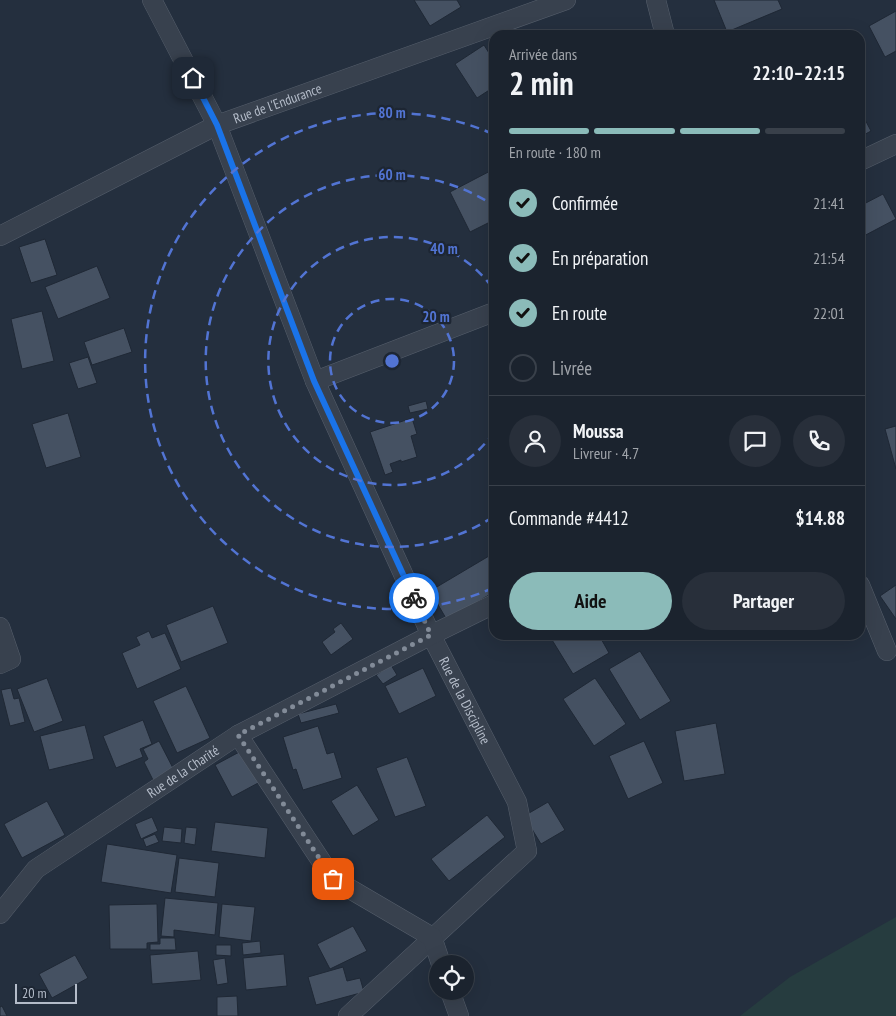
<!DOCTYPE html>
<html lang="fr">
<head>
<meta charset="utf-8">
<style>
  body { margin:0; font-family:"PT Sans Narrow",sans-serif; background:#282f3a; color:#f1f3f6; height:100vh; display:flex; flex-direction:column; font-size:19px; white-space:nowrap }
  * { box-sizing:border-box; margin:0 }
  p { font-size:16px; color:#a0a4aa }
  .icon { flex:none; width:28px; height:28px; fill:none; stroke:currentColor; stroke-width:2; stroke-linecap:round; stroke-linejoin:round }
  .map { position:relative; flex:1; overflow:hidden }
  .drawer { position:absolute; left:489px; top:30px; width:376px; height:610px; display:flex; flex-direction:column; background:#1b232e; border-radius:15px; box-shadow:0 5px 20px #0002,0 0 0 1px #39404a }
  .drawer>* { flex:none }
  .controls { position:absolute; left:429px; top:955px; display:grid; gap:10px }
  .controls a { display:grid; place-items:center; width:45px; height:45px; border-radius:50%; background:#1b232e; box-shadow:0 5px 20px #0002,0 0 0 1px #39404a; font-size:25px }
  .scale { position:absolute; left:15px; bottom:12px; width:62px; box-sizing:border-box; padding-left:5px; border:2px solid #b4bcc9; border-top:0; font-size:14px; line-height:18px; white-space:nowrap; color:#b4bcc9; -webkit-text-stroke:4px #1d2633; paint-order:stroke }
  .pin { position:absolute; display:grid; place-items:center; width:42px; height:42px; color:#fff; margin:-21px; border-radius:10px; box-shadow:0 2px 8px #0006 }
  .courier { position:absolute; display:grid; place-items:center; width:50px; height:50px; margin:-25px; border:4px solid #1a73e8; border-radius:50%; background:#fff; color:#222; box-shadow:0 1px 6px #0007 }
  .summary em { font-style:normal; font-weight:700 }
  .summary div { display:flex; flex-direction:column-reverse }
  .summary { display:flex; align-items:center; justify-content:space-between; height:85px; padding:0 20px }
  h1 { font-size:32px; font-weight:700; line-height:38px }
  .bar { display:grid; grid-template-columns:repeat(4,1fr); gap:8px 5px; align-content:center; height:60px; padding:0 20px }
  .bar i { height:6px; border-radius:4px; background:#39404a }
  .bar .selected { background:#8bbbb9 }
  .bar p { grid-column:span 4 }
  .line { display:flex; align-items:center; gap:12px; padding:0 20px; border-top:1px solid #39404a }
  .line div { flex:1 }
  .round { display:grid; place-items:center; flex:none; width:52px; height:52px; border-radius:26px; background:#282f3a }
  ol { padding:0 20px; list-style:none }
  li { display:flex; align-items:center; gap:15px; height:55px }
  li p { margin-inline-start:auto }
  li .icon { padding:5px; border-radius:50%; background:#8bbbb9; color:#111; stroke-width:4 }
  li:last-child { color:#a0a4aa }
  li i { width:28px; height:28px; border:2px solid #39404a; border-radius:50% }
  .button { display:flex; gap:10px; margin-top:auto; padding:10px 20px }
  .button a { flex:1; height:58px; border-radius:30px; background:#8bbbb9; color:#111; font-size:20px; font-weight:700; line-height:58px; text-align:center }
  .button a+a { background:#282f3a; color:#f1f3f6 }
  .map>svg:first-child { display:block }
  .green { fill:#263c3f }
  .building { fill:#455162; stroke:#1f2835 }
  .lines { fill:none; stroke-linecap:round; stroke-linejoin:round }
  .street-casing { stroke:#565f6c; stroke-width:20 }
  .street { stroke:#38414e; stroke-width:19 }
  .done { stroke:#828b98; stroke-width:5; stroke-dasharray:0 9 }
  .route { stroke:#1a73e8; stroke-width:6 }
  .ring { fill:none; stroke:#5274d3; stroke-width:2.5; stroke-dasharray:9 6 }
  .labels { text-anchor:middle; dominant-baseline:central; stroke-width:4.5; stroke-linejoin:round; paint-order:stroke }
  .street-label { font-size:14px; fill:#b4bcc9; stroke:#1d2633 }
  .centre { fill:#5274d3; stroke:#1d2633; stroke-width:2.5 }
  .ring-label { font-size:15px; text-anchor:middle; font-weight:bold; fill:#5274d3; stroke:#1d2633; stroke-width:4.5; stroke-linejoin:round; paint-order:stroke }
</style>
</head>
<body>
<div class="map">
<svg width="896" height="1016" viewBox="0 0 896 1016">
  <rect width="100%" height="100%" fill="#242f3e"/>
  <path class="green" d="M896,917V1016H740L790,977Z"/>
  <path class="building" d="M414,0H457L461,7L430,26Z
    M714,0H778L782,9L727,32Z
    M896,11V51L885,57L869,26Z
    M484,45L494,61V87L477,98L455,64Z
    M860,110L871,131L860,137Z
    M494,169V220L470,232L450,192Z
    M883,194L896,219L860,238L863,243L860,244V206Z
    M45,239L57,275L31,283L19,247Z
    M97,266L110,298L58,319L45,287Z
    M42,311L54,361L22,369L11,319Z
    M124,328L132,352L92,365L84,342Z
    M88,357L97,383L78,389L69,363Z
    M426,401L428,409L410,413L408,406Z
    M68,413L81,457L46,468L32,424Z
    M412,418L417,434L411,436L417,457L401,462V460L390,464L393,472L385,475L370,432Z
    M896,426V469L885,429Z
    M494,553V592L447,620L430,591Z
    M896,585V619L880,596Z
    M213,606L228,643L181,662L166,625Z
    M341,623L353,639L331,655L322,642L335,632L333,629Z
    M149,631L152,638L165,633L181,669L137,689L122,653L140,645L136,637Z
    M549,635H599L609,653L573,674Z
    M640,651L671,701L640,720L609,669Z
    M391,665L397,675L383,684L376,675Z
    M423,668L436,696L399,714L385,686Z
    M47,678L63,721L34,732L17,689Z
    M595,678L626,724L594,746L563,699Z
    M186,686L210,738L177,753L153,701Z
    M11,688L14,699L19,698L25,722L10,726L1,690Z
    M336,704L339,713L301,723L298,714Z
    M143,720L152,744L140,749L143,757L116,768L103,736Z
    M716,723L725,774L684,781L675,731Z
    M85,725L94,759L49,770L40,736Z
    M318,726L327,754L334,752L342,778L303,790L296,769L293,770L283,737Z
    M159,741L174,770L153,780L144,762L148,759L143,749Z
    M644,741L663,783L628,799L609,756Z
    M243,750L260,782L232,797L215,765Z
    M407,757L426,806L395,817L376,768Z
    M357,785L379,820L353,836L331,801Z
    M47,801L65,835L22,858L4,824Z
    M548,802L565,830L541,844L524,816Z
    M487,815L505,837L449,881L431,859Z
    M152,817L158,831L141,839L135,824Z
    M215,822L268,828L265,858L211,851Z
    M164,827L182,829L181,843L162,841Z
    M186,827L197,828L195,845L184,843Z
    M155,834L159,842L146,847L143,839Z
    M107,844L177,855L171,893L101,882Z
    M179,858L219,863L215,897L175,892Z
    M165,898L218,903L215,935L174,930V937L161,936Z
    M157,904L158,942L147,943V949H110L109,905Z
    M222,904L255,907L251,941L219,937Z
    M353,926L367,951L330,969L317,944Z
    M160,938H175L176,950H150V944H160Z
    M260,941L261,953L243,955L242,943Z
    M216,945H231V956L216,955Z
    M198,951L201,980L152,984L150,955Z
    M284,954L287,986L246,990L243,958Z
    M75,955L88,978L52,998L39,974Z
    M225,958L228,983L217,985L213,960Z
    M343,967L347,981L360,978L364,992L316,1005L308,977Z
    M237,996L238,1016H217V997Z
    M2,1006L7,1016H0V1007Z"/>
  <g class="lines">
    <defs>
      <g id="street">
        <path id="s1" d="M152,0L217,125L315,381L431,635L517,802L527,851L348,1016"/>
        <path d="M656,0L665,35"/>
        <path d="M860,161L896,144"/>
        <path id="s2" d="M0,236L217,125L566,0"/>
        <path d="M315,381L494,312"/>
        <path d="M860,585L887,651"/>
        <path d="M0,627L11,659L0,664"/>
        <path d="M238,735L333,879L432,937L441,964"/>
        <path id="s3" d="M0,914L36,869L238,735L431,635L494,604"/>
        <path d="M450,991L459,1016"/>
      </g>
    </defs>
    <use href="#street" class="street-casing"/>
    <use href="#street" class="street"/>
  </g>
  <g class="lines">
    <path class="done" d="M333,879L238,735L431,635L414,598"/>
    <path class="route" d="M193,78L217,125L314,381L414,598"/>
  </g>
  <g class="ring">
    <circle cx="392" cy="361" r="62"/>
    <path d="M494 432A124 124 0 1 1 494 290"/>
    <path d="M493 517A186 186 0 1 1 493 205"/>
    <path d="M493 588A248 248 0 1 1 493 134"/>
  </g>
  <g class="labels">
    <g class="street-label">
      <text stroke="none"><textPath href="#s2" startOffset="308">Rue de l'Endurance</textPath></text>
      <text stroke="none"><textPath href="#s1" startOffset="768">Rue de la Discipline</textPath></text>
      <text stroke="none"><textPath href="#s3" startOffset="234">Rue de la Charité</textPath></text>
    </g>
  </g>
  <circle cx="392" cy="361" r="8" class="centre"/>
  <g class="ring-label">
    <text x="392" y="118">80 m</text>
    <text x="392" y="180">60 m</text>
    <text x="444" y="254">40 m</text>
    <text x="436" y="322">20 m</text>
  </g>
</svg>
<div class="controls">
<a><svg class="icon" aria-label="locate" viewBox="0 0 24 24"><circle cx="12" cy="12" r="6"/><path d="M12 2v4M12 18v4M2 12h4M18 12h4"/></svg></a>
</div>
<div class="scale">20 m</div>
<div class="pin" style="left:333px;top:879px;background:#ea580c"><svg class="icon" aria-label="bag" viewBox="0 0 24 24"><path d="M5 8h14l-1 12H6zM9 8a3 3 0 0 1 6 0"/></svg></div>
<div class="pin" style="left:193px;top:78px;background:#1f2937"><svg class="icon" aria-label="home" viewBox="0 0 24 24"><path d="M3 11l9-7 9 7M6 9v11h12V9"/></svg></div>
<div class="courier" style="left:414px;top:598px"><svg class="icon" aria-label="bike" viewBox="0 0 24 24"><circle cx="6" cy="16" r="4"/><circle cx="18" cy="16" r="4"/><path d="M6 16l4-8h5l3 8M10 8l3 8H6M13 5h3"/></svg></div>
<section class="drawer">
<div class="summary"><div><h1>2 min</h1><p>Arrivée dans</p></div><em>22:10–22:15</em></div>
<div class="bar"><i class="selected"></i><i class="selected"></i><i class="selected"></i><i></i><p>En route · 180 m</p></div>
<ol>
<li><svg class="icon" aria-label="check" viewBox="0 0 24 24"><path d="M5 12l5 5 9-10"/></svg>Confirmée<p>21:41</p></li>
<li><svg class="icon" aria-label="check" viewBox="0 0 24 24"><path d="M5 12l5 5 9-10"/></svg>En préparation<p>21:54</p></li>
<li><svg class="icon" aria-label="check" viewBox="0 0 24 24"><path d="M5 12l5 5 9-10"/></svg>En route<p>22:01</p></li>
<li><i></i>Livrée</li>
</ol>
<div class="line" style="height:90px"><a class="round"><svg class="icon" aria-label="person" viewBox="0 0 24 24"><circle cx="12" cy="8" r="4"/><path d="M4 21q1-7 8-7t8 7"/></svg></a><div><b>Moussa</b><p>Livreur · 4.7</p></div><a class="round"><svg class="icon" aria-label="chat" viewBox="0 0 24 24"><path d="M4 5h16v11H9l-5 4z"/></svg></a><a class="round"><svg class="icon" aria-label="phone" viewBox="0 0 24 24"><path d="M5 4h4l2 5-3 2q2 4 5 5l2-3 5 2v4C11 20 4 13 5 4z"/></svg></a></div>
<div class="line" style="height:65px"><div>Commande #4412</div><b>$14.88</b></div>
<div class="button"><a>Aide</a><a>Partager</a></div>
</section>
</div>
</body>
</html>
